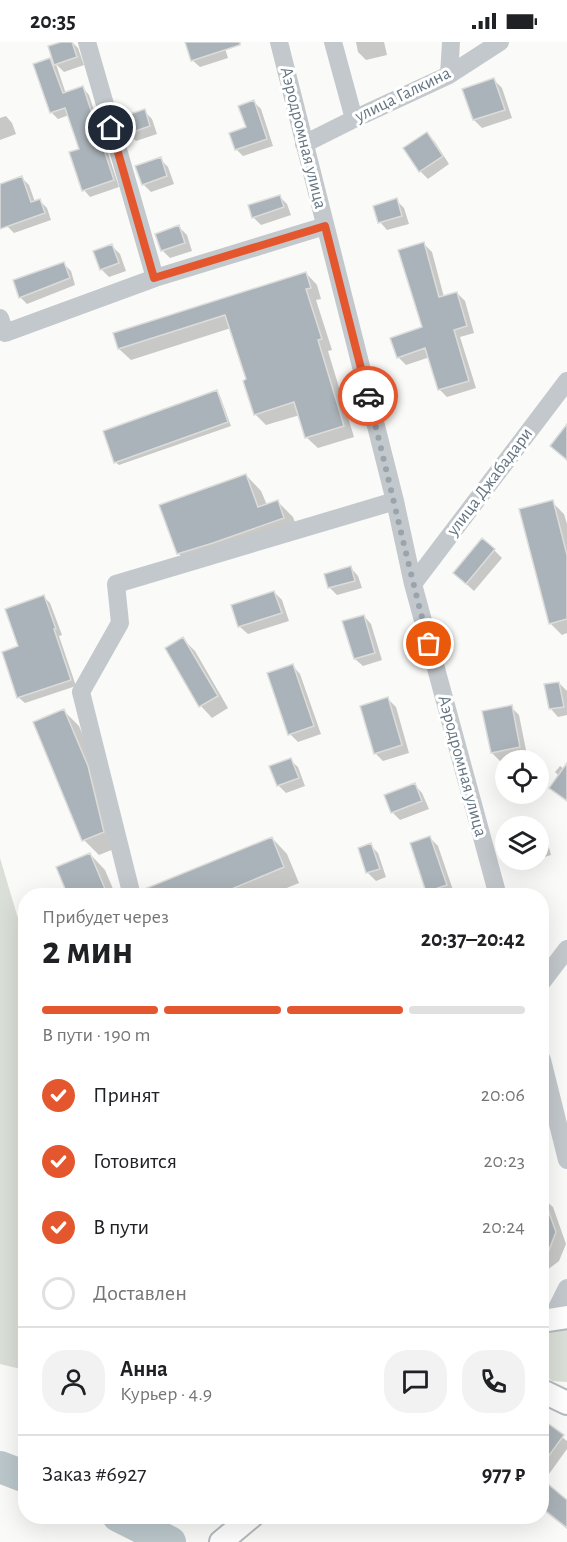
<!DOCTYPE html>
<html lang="ru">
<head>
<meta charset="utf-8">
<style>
  body { margin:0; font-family:"Alegreya Sans",sans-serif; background:#f2f2f2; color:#202124; height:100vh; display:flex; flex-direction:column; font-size:22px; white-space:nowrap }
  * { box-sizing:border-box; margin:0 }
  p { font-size:20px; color:#757577 }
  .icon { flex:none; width:33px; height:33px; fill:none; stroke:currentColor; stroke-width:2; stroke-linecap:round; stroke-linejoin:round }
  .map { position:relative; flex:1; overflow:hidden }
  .drawer { position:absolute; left:18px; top:846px; width:531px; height:636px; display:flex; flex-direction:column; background:#fff; border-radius:24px; box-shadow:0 6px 24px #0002 }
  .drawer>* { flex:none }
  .fabs { position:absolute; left:495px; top:708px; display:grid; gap:12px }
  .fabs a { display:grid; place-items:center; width:54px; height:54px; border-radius:50%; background:#fff; box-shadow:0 6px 24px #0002; font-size:30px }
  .pin { position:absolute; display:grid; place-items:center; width:51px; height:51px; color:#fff; margin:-26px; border:3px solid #fff; border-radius:50%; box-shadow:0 2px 6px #0007 }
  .courier { position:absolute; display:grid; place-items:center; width:60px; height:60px; margin:-30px; border:4px solid #e4572e; border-radius:50%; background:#fff; color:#222; box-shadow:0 2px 8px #0007 }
  .headline em { font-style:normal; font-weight:700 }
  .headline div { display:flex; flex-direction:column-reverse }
  .headline { display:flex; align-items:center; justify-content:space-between; height:102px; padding:0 24px }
  h1 { font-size:39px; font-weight:700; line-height:45px }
  .bar { display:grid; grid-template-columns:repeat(4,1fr); gap:9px 6px; align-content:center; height:72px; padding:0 24px }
  .bar i { height:8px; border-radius:4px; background:#e0e0e0 }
  .bar .current { background:#e4572e }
  .bar p { grid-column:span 4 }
  .line { display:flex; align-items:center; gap:15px; padding:0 24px; border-top:2px solid #e0e0e0 }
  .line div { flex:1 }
  .round { display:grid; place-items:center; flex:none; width:63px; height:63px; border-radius:24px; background:#f2f2f2 }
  ol { padding:0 24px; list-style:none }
  li { display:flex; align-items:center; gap:18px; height:66px }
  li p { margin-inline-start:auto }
  li .icon { padding:6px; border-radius:50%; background:#e4572e; color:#fff; stroke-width:4 }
  li:last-child { color:#757577 }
  li i { width:33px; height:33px; border:3px solid #e0e0e0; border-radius:50% }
  .status { display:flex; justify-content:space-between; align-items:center; height:42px; padding:0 30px; background:#fff; direction:ltr }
  .status svg { height:16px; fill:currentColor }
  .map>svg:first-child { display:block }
  .green { fill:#dadfd7 }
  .shadow { fill:#0003 }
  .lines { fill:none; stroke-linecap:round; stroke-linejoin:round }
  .river { stroke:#bbc7cb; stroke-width:32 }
  .building { fill:#aab3b9; stroke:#dcdcda; stroke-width:1.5 }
  .major-casing { stroke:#b5babe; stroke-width:26 }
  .minor { stroke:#c3c8cc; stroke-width:18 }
  .major { stroke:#fff; stroke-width:22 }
  .done { stroke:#99a4ac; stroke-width:6; stroke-dasharray:0 10.8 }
  .route { stroke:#e4572e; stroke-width:8 }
  .labels { text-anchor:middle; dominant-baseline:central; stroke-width:6; stroke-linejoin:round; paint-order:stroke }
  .street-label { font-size:18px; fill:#657683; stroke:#fff }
</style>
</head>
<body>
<div class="status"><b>20:35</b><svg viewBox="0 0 49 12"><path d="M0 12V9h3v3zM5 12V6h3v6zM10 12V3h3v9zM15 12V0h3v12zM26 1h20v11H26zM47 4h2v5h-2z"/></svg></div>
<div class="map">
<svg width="567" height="1500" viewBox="0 0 567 1500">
  <rect width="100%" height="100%" fill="#fafaf8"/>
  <path class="green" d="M0,816L20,883L26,893L25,1328L0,1322Z
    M565,1286L567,1287V1340L552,1339L542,1331V1297L550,1289Z"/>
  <path class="shadow" d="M65,0H72L78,6L84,23L64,30L56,22L66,52L83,46L89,53L119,145L90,155L84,148L81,108L69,73L58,77L51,70L50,17L56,24L50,5Z
    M187,0H223L228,16L200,25L192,18Z
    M356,0H384L387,13L366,18L358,10Z
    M494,38L502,46L512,76L482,86L474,78Z
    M254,60L261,67L273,104L243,114L236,107L248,86Z
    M144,69L152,77L157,92L136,99L128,91Z
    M6,74L12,81L16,92L0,98V76Z
    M427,92L435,100L449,122L428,137L420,129Z
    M160,117L168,125L174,142L151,150L143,142Z
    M22,136L29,143L35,160L40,159L47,166L51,178L14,191L7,184L0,163V144Z
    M279,154L287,162L291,173L261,183L253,175Z
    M396,158L404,166L409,182L387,188L380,180Z
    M179,185L187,193L192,209L170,216L162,208Z
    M424,202L432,210L444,255L457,251L465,259L474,291L460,295L476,346L447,355L439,347L430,315L406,323L398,315L424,285Z
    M112,204L120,212L126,229L109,235L101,227Z
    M64,222L71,229L75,243L27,262L20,255Z
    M306,231L317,243L321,257L316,258L332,308L328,309L354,395L318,406L306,395L300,373L266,383L255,372L248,338L231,286L131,318L119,307L115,292Z
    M217,350L220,354L231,384L119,423L115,420Z
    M246,433L261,449L267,463L278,460L293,475L299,491L194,527L178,511Z
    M552,460L564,472L567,482V591L562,593L550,581Z
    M494,508L502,516L474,549L463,539Z
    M351,526L358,534L362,546L337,553L329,545Z
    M274,550L282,558L289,579L248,592L240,585L233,564Z
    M43,554L50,561L62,593L59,594L76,644L25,661L18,655L20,605Z
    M364,574L371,582L382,618L363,624L355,617Z
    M183,597L195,609L228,666L212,676L201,664Z
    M293,624L300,632L321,692L298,700L290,692Z
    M559,641L567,649V673L558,675L551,667Z
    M388,657L396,665L409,711L383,719L375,711Z
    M511,665L519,673L527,713L500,719L492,711Z
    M64,669L79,684L103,741L119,805L99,813L84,798Z
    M290,718L298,725L305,744L286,751L278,743Z
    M560,724L567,729V759L551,746L559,734L555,730Z
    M415,743L422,751L429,767L400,778L392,770Z
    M536,779L544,787L551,813L538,817V784H518Z
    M272,796L287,812L299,841L267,854H144Z
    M430,796L438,804L454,851L446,854H432L428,849Z
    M370,803L378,811L386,835L376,839L368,831L359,807Z
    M90,812L105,828L116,854H69Z
    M522,818H535L525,820Z
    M542,1155L553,1165L566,1202L559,1219L542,1232Z
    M542,1379L567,1399V1407L549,1432L542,1428Z
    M542,1439L567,1460V1487L542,1467Z"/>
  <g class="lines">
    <path class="river" d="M0,1425L26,1435
      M118,1474L170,1500"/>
  </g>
  <path class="building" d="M61,0H72L77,15L54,23L48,4Z
    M185,0H240V3L191,19Z
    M50,16L63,51L83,44L114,138L82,149L69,110L79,107L65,66L50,71L33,22Z
    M494,36L505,68L473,78L462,47Z
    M254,58L267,97L235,108L229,91L246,85L238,64Z
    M145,67L150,84L127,92L121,75Z
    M427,90L443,114L419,130L403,106Z
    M161,115L167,134L142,143L135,124Z
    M22,134L31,160L40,157L45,171L0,187V142Z
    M280,153L284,165L252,176L248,163Z
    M397,156L402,174L378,181L373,164Z
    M179,183L185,201L161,209L155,192Z
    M424,200L439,255L457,250L467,284L454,288L469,339L438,348L425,306L397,316L390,296L422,285L398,208Z
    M112,202L119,221L100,228L93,209Z
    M64,220L70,236L19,256L13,238Z
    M306,230L311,246L306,247L322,297L318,298L344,384L305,396L294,360L254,373L243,339L246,337L225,273L118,307L113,291Z
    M217,348L228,380L114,421L103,389Z
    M567,382V418L550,404Z
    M246,432L258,465L278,458L284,476L213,501L177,512L159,463Z
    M553,458L567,513V577L549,582L519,467Z
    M482,496L495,507L466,542L453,531Z
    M351,524L355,539L328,546L324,532Z
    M274,549L282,571L238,585L231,563Z
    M44,553L56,587H54L71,638L17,656L2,610L18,604L5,567Z
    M364,573L375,611L354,617L342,579Z
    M183,595L218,654L199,665L165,606Z
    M293,622L314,684L288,693L267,631Z
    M559,640L564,665L549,667L544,642Z
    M388,655L402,703L374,712L360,664Z
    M512,663L520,705L491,711L482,669Z
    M64,667L88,724L104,790L82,799L33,680Z
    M291,716L299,736L277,744L269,724Z
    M567,721V759L549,746Z
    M415,741L422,759L391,771L384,753Z
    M430,794L447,843L426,850L410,801Z
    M272,795L284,825L215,854H143L142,848Z
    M371,801L380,827L366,831L358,806Z
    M90,811L108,854H68L56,825Z
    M542,1154H543L556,1190L542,1226Z
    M542,1377L564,1393L542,1423Z
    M542,1437L567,1458V1486L542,1466Z"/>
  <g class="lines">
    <defs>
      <path id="major" d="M542,1279L567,1275
        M542,1349L567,1361
        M221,1500L252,1474"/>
    </defs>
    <use href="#major" class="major-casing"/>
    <path class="minor" d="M87,0L155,236
      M279,0L395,459L413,542L498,854
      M333,0L354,77
      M449,33L451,0
      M304,102L354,77L449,33L500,0
      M0,276L5,291L155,236L325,184
      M413,542L567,339
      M132,854L81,650L120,581L116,542L395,459
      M542,940L567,907
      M542,1018L567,1118
      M552,1276L567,1246"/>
    <use href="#major" class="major"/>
  </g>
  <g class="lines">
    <path class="done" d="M368,354C389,436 407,520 429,602"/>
    <path class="route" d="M111,86L154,236L325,184L368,354"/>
  </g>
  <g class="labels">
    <g class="street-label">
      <text transform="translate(403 53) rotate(-26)">улица Галкина</text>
      <text transform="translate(303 96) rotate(76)">Аэродромная улица</text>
      <text transform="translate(490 440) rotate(-53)">улица Джабадари</text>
      <text transform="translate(462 724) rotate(75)">Аэродромная улица</text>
    </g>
  </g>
</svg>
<div class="fabs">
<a><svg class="icon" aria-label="locate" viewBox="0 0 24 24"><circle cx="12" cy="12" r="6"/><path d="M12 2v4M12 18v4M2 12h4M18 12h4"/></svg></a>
<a><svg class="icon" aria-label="layers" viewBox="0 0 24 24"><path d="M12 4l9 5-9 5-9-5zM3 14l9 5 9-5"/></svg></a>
</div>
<div class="pin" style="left:429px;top:602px;background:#ea580c"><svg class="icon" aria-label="bag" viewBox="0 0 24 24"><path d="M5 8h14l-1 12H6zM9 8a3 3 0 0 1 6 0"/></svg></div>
<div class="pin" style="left:111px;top:86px;background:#1f2937"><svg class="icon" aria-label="home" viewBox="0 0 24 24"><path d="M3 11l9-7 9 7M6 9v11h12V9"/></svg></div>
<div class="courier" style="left:368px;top:354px"><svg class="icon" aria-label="car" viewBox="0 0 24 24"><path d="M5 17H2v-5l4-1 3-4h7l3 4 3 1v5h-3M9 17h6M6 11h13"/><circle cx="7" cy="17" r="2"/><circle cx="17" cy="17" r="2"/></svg></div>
<section class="drawer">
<div class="headline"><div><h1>2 мин</h1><p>Прибудет через</p></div><em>20:37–20:42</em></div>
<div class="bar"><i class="current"></i><i class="current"></i><i class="current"></i><i></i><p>В пути · 190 m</p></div>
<ol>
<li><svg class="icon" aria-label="check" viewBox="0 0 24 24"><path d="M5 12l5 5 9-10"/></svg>Принят<p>20:06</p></li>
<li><svg class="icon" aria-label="check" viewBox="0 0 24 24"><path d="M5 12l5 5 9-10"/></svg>Готовится<p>20:23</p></li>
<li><svg class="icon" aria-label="check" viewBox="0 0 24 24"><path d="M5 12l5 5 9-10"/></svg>В пути<p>20:24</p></li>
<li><i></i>Доставлен</li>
</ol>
<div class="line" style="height:108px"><a class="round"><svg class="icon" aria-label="person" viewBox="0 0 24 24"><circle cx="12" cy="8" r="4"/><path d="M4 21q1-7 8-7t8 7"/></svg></a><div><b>Анна</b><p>Курьер · 4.9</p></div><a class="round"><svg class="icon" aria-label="chat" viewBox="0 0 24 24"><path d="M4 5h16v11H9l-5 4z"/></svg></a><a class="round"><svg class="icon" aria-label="phone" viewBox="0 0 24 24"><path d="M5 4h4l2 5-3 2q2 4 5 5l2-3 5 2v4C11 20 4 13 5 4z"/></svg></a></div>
<div class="line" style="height:78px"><div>Заказ #6927</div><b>977 ₽</b></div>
</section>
</div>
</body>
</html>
